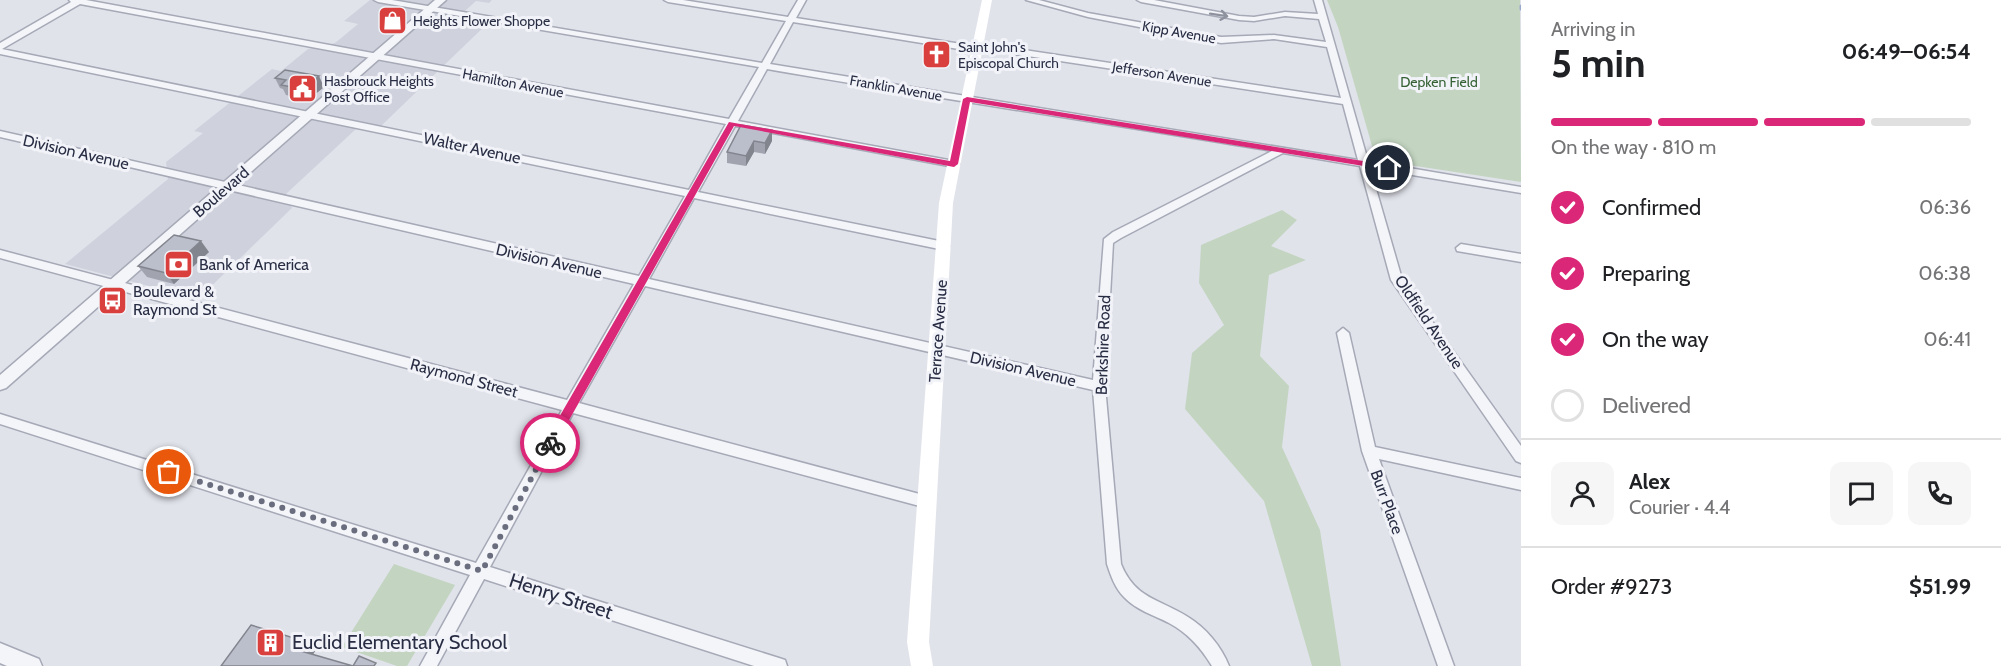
<!DOCTYPE html>
<html lang="en">
<head>
<meta charset="utf-8">
<style>
  body { margin:0; font-family:Cabin,sans-serif; background:#f6f6f6; color:#202124; height:100vh; display:flex; flex-direction:column; font-size:22px; white-space:nowrap }
  * { box-sizing:border-box; margin:0 }
  p { font-size:20px; color:#757577 }
  .icon { flex:none; width:33px; height:33px; fill:none; stroke:currentColor; stroke-width:2; stroke-linecap:round; stroke-linejoin:round }
  .map { position:relative; flex:1; overflow:hidden }
  .drawer { display:flex; flex-direction:column; background:#fff; width:480px }
  .drawer>* { flex:none }
  .pin { position:absolute; display:grid; place-items:center; width:51px; height:51px; color:#fff; margin:-26px; border:3px solid #fff; border-radius:50%; box-shadow:0 2px 6px #0007 }
  .courier { position:absolute; display:grid; place-items:center; width:60px; height:60px; margin:-30px; border:4px solid #db2777; border-radius:50%; background:#fff; color:#222; box-shadow:0 2px 8px #0007 }
  .head em { font-style:normal; font-weight:800 }
  .head div { display:flex; flex-direction:column-reverse }
  .head { display:flex; align-items:center; justify-content:space-between; height:102px; padding:0 30px }
  h1 { font-size:39px; font-weight:800; line-height:45px }
  .bar { display:grid; grid-template-columns:repeat(4,1fr); gap:9px 6px; align-content:center; height:72px; padding:0 30px }
  .bar i { height:8px; border-radius:4px; background:#e0e0e0 }
  .bar .selected { background:#db2777 }
  .bar p { grid-column:span 4 }
  .line { display:flex; align-items:center; gap:15px; padding:0 30px; border-top:2px solid #e0e0e0 }
  .line div { flex:1 }
  .round { display:grid; place-items:center; flex:none; width:63px; height:63px; border-radius:12px; background:#f6f6f6 }
  ol { padding:0 30px; list-style:none }
  li { display:flex; align-items:center; gap:18px; height:66px }
  li p { margin-inline-start:auto }
  li .icon { padding:6px; border-radius:50%; background:#db2777; color:#fff; stroke-width:4 }
  li:last-child { color:#757577 }
  li i { width:33px; height:33px; border:3px solid #e0e0e0; border-radius:50% }
  main { display:flex; flex:1; min-height:0 }
  .map>svg:first-child { display:block }
  .built { fill:#cfd2dd }
  .green { fill:#c3d5c1 }
  .lines { fill:none; stroke-linecap:round; stroke-linejoin:round }
  .stream { stroke:#99aacd; stroke-width:3 }
  .minor-casing { stroke:#a6a9b6; stroke-width:3 }
  .tertiary-casing { stroke:#a6a9b6; stroke-width:3 }
  .minor { fill:#f4f5f9; fill-rule:evenodd }
  .tertiary { fill:#f4f5f9; fill-rule:evenodd }
  .secondary { fill:#fff; fill-rule:evenodd }
  .wall { fill:#a1a3af }
  .shaded-wall { fill:#83858e }
  .building { fill:#bbbecb; stroke:#83858e; stroke-width:1.5 }
  .oneway { stroke:#8e919e }
  .route { fill:#db2777 }
  .done { stroke:#696d7e; stroke-width:6; stroke-dasharray:0 10.8 }
  .labels { text-anchor:middle; dominant-baseline:central; stroke-width:6; stroke-linejoin:round; paint-order:stroke }
  .far-poi-label { font-size:14px; fill:#282d44; stroke:#f1f3f8; text-anchor:start }
  .far-street-label { font-size:14px; fill:#282d44; stroke:#f1f3f8 }
  .far-park-label { font-size:14px; fill:#356134; stroke:#f1f3f8 }
  .street-label { font-size:16px; fill:#282d44; stroke:#f1f3f8 }
  .poi-label { font-size:16px; fill:#282d44; stroke:#f1f3f8; text-anchor:start }
  .near-street-label { font-size:20px; fill:#282d44; stroke:#f1f3f8 }
  .near-poi-label { font-size:20px; fill:#282d44; stroke:#f1f3f8; text-anchor:start }
</style>
</head>
<body>
<main>
<div class="map">
<svg width="1521" height="666" viewBox="0 0 1521 666">
  <rect width="100%" height="100%" fill="#e1e3eb"/>
  <path class="built" d="M370,0H492L489,3L476,1L465,11L489,22L381,126L356,129L286,194L292,208L198,299L65,264L168,179L166,162L203,133L194,131L272,69L281,71L308,49L335,43L358,24L344,21Z"/>
  <path class="green" d="M1327,0H1520L1521,182L1376,160L1338,27Z
    M1282,210L1297,220L1271,246L1306,260L1269,275L1260,356L1289,386L1282,447L1320,530L1341,666H1312L1264,501L1185,409L1192,353L1224,325L1199,283L1201,245Z
    M394,564L455,585L407,666H397L342,647Z"/>
  <g class="lines">
    <path class="stream" d="M1521,6V9"/>
    <defs>
      <path id="minor" d="M69,0H86L729,119L759,67L378,2L374,0H392L762,63L786,21L668,2L664,0H683L788,17L798,0H806L796,18L974,46L978,43L1341,98L1327,47L1274,39L1221,43L1088,17L1026,0H1039L1088,13L1221,37L1274,35L1326,42L1319,19L1285,16L1254,21L1239,20L1141,2L1137,0H1154L1239,16L1254,17L1285,12L1318,14L1314,0H1322L1368,161L1521,187V193L1370,168L1402,279L1521,446V463L1516,461L1391,280L1360,166L1283,153L1121,238L1113,243L1105,386L1121,564C1135,599 1160,599 1188,617C1206,628 1221,646 1229,666H1212C1201,648 1188,633 1169,623C1154,615 1136,610 1124,597C1115,588 1111,576 1107,564L1093,390L645,286L579,403L927,496L932,498L934,502L932,506L927,508L573,413L490,567L779,658L785,660L787,666H754L484,579L437,666H420L470,575L0,424V414L476,563L562,410L0,258V250L567,400L634,284L0,137V131L639,276L685,196L0,54V43L71,2ZM80,4L726,124L689,190L2,49ZM793,22L977,52L981,49L1343,104L1358,160L770,64ZM767,69C935,98 1104,123 1272,151L1113,232L1104,239L1093,380L649,279L694,198L944,250L949,246L944,242L698,192L735,126L954,167L959,164L954,161L738,121Z
        M1461,244L1521,254V262L1457,251L1456,248Z
        M1343,328L1349,333L1375,447L1521,478V490L1379,459L1454,666H1438L1362,451L1337,333Z"/>
      <path id="tertiary" d="M435,0H446L6,388L0,390V375Z
        M0,643L39,659L42,666H7L0,663Z"/>
    </defs>
    <use href="#minor" class="minor-casing"/>
    <use href="#tertiary" class="tertiary-casing"/>
    <use href="#minor" class="minor"/>
    <use href="#tertiary" class="tertiary"/>
    <path class="secondary" d="M982,0H992L953,203L929,642L933,666H911L907,642L939,203Z"/>
  </g>
  <path class="wall" d="M275,78L324,87L308,100L286,95L283,89L280,88Z
    M741,125L772,141L765,154L754,152L746,166L727,163V152Z
    M209,252L174,284L147,277L138,266Z"/>
  <path class="shaded-wall" d="M319,76L324,87L308,100L303,89Z
    M772,130V141L765,154V143Z
    M754,141V152L746,166V156Z
    M201,241L209,252L174,284L166,273Z
    M307,642L316,650L310,659L301,651Z"/>
  <path class="building" d="M285,70L319,76L303,89L281,85L286,80L275,78Z
    M741,125L772,130L765,143L754,141L746,156L727,152Z
    M174,235L201,241L166,273L138,266Z
    M251,625L307,642L301,651L353,666H221Z
    M359,656L376,663L374,666H353Z"/>
  <defs><path id="oneway-shaft" d="M-6 0H5M1.5-3L5.5 0L1.5 3" fill="none" stroke-width="1.6" stroke-linecap="round" stroke-linejoin="round" transform="scale(1.5)"/></defs>
  <use class="oneway" href="#oneway-shaft" transform="translate(1219 15) rotate(9)"/>
  <path class="route" d="M967,97L1388,165L1392,168L1388,170L970,102L958,164L954,167L734,126L554,447H546V440L729,122L950,161L963,99Z"/>
  <g class="lines">
    <path class="done" d="M169,472L482,571L550,443"/>
  </g>
  <defs>
    <symbol id="shop-square" viewBox="-11 -11 22 22"><rect x="-9" y="-9" width="18" height="18" rx="4" fill="#d93f3d" stroke="#f1f3f8"/><path d="M-5-2.5h2.3a2.7 3.5 0 0 1 5.4 0H5L5.5 6h-11ZM-1.5-2.5h3a1.5 2.3 0 0 0-3 0Z" fill="#fff"/></symbol>
    <symbol id="church-square" viewBox="-11 -11 22 22"><rect x="-9" y="-9" width="18" height="18" rx="4" fill="#d93f3d" stroke="#f1f3f8"/><path d="M-1.2-6h2.4v3.5h3.3v2.4h-3.3V6h-2.4V-.1h-3.3v-2.4h3.3Z" fill="#fff"/></symbol>
    <symbol id="civic-square" viewBox="-11 -11 22 22"><rect x="-9" y="-9" width="18" height="18" rx="4" fill="#d93f3d" stroke="#f1f3f8"/><path d="M-.6-6.5H3V-4.5H.6V-3L4-1V1h2V6H-6V1h2V-1L-.6-3ZM-1.2 2.5V6h2.4V2.5Z" fill="#fff"/></symbol>
    <symbol id="bank-square" viewBox="-11 -11 22 22"><rect x="-9" y="-9" width="18" height="18" rx="4" fill="#d93f3d" stroke="#f1f3f8"/><path d="M-6-4H6V4H-6ZM0-2.3a2.3 2.3 0 1 0 0 4.6a2.3 2.3 0 1 0 0-4.6Z" fill="#fff"/></symbol>
    <symbol id="bus-square" viewBox="-11 -11 22 22"><rect x="-9" y="-9" width="18" height="18" rx="4" fill="#d93f3d" stroke="#f1f3f8"/><path d="M-5-6H5V4H4V6H2V4H-2V6H-4V4H-5ZM-3.5-4V0h7V-4ZM-3.5 1.2v1.5H-2V1.2ZM2 1.2v1.5H3.5V1.2Z" fill="#fff"/></symbol>
    <symbol id="building-square" viewBox="-11 -11 22 22"><rect x="-9" y="-9" width="18" height="18" rx="4" fill="#d93f3d" stroke="#f1f3f8"/><path d="M-4-6H4V6H1V3H-1V6H-4ZM-2.5-4.3h1.7v1.8h-1.7ZM.8-4.3h1.7v1.8H.8ZM-2.5-1h1.7V.8h-1.7ZM.8-1h1.7V.8H.8Z" fill="#fff"/></symbol>
  </defs>
  <g fill-rule="evenodd">
    <use href="#shop-square" x="376" y="4" width="33" height="33"/>
    <use href="#church-square" x="920" y="38" width="33" height="33"/>
    <use href="#civic-square" x="286" y="72" width="33" height="33"/>
    <use href="#bank-square" x="162" y="248" width="33" height="33"/>
    <use href="#bus-square" x="96" y="284" width="33" height="33"/>
    <use href="#building-square" x="254" y="626" width="33" height="33"/>
  </g>
  <g class="labels">
    <g class="far-poi-label">
      <text x="413" y="21">Heights Flower Shoppe</text>
      <text x="958" y="47">Saint John's<tspan x="958" dy="16">Episcopal Church</tspan></text>
      <text x="324" y="81">Hasbrouck Heights<tspan x="324" dy="16">Post Office</tspan></text>
    </g>
    <g class="far-street-label">
      <text transform="translate(1179 32) rotate(10)">Kipp Avenue</text>
      <text transform="translate(1162 74) rotate(9)">Jefferson Avenue</text>
      <text transform="translate(513 83) rotate(11)">Hamilton Avenue</text>
      <text transform="translate(896 88) rotate(10)">Franklin Avenue</text>
    </g>
    <g class="far-park-label">
      <text x="1439" y="82">Depken Field</text>
    </g>
    <g class="street-label">
      <text transform="translate(472 148) rotate(12)">Walter Avenue</text>
      <text transform="translate(76 152) rotate(13)">Division Avenue</text>
      <text transform="translate(221 192) rotate(-41)">Boulevard</text>
      <text transform="translate(549 261) rotate(13)">Division Avenue</text>
      <text transform="translate(1429 322) rotate(56)">Oldfield Avenue</text>
      <text transform="translate(938 331) rotate(-86)">Terrace Avenue</text>
      <text transform="translate(1103 345) rotate(-88)">Berkshire Road</text>
      <text transform="translate(1023 369) rotate(13)">Division Avenue</text>
      <text transform="translate(464 378) rotate(15)">Raymond Street</text>
      <text transform="translate(1387 502) rotate(70)">Burr Place</text>
    </g>
    <g class="poi-label">
      <text x="199" y="264">Bank of America</text>
      <text x="133" y="291">Boulevard &amp;<tspan x="133" dy="18">Raymond St</tspan></text>
    </g>
    <g class="near-street-label">
      <text transform="translate(561 596) rotate(18)">Henry Street</text>
    </g>
    <g class="near-poi-label">
      <text x="292" y="642">Euclid Elementary School</text>
    </g>
  </g>
</svg>
<div class="pin" style="left:169px;top:472px;background:#ea580c"><svg class="icon" aria-label="bag" viewBox="0 0 24 24"><path d="M5 8h14l-1 12H6zM9 8a3 3 0 0 1 6 0"/></svg></div>
<div class="pin" style="left:1388px;top:168px;background:#1f2937"><svg class="icon" aria-label="home" viewBox="0 0 24 24"><path d="M3 11l9-7 9 7M6 9v11h12V9"/></svg></div>
<div class="courier" style="left:550px;top:443px"><svg class="icon" aria-label="bike" viewBox="0 0 24 24"><circle cx="6" cy="16" r="4"/><circle cx="18" cy="16" r="4"/><path d="M6 16l4-8h5l3 8M10 8l3 8H6M13 5h3"/></svg></div>
</div>
<section class="drawer">
<div class="head"><div><h1>5 min</h1><p>Arriving in</p></div><em>06:49–06:54</em></div>
<div class="bar"><i class="selected"></i><i class="selected"></i><i class="selected"></i><i></i><p>On the way · 810 m</p></div>
<ol>
<li><svg class="icon" aria-label="check" viewBox="0 0 24 24"><path d="M5 12l5 5 9-10"/></svg>Confirmed<p>06:36</p></li>
<li><svg class="icon" aria-label="check" viewBox="0 0 24 24"><path d="M5 12l5 5 9-10"/></svg>Preparing<p>06:38</p></li>
<li><svg class="icon" aria-label="check" viewBox="0 0 24 24"><path d="M5 12l5 5 9-10"/></svg>On the way<p>06:41</p></li>
<li><i></i>Delivered</li>
</ol>
<div class="line" style="height:108px"><a class="round"><svg class="icon" aria-label="person" viewBox="0 0 24 24"><circle cx="12" cy="8" r="4"/><path d="M4 21q1-7 8-7t8 7"/></svg></a><div><b>Alex</b><p>Courier · 4.4</p></div><a class="round"><svg class="icon" aria-label="chat" viewBox="0 0 24 24"><path d="M4 5h16v11H9l-5 4z"/></svg></a><a class="round"><svg class="icon" aria-label="phone" viewBox="0 0 24 24"><path d="M5 4h4l2 5-3 2q2 4 5 5l2-3 5 2v4C11 20 4 13 5 4z"/></svg></a></div>
<div class="line" style="height:78px"><div>Order #9273</div><b>$51.99</b></div>
</section>
</main>
</body>
</html>
